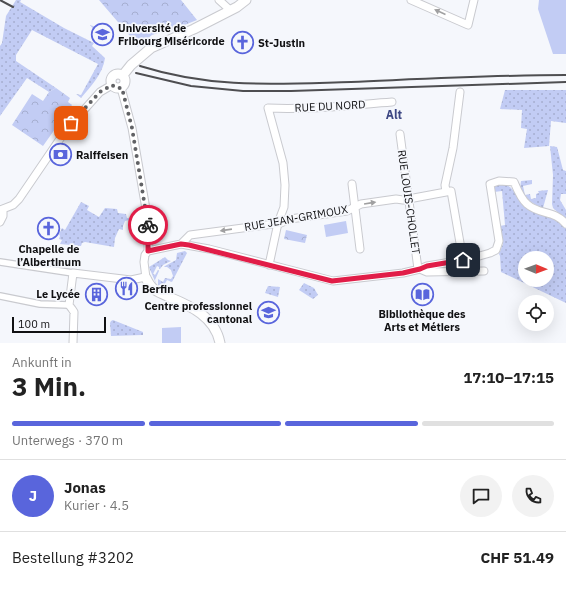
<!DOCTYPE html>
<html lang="de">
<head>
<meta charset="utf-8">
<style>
  body { margin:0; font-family:"IBM Plex Sans",sans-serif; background:#f2f2f2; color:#222; height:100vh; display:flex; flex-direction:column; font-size:15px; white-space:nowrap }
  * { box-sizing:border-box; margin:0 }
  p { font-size:13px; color:#767676 }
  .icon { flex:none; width:22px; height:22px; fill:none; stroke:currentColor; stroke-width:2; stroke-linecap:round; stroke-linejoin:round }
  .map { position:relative; height:343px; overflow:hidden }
  .drawer { display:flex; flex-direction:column; background:#fff; flex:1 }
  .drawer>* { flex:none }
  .needle { width:26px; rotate:91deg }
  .tools { position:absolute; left:518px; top:251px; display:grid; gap:8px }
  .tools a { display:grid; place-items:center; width:36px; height:36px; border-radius:50%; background:#fff; box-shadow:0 4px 16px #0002; font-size:20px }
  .scale { position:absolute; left:12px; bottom:10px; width:94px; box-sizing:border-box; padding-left:4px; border:2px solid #111113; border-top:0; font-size:11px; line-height:14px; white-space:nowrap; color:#111113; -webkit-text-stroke:3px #f5f7fc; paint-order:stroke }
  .pin { position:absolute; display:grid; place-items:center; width:34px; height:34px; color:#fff; margin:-17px; border-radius:8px; box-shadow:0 2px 6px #0006 }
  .courier { position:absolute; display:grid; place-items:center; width:40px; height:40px; margin:-20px; border:3px solid #e11d48; border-radius:50%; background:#fff; color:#222; box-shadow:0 1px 5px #0007 }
  .head em { font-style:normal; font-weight:800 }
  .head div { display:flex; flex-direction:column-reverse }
  .head { display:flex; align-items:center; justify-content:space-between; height:68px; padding:0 12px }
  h1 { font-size:26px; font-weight:800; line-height:30px }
  .bar { display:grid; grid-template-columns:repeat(4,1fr); gap:6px 4px; align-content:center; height:48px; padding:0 12px }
  .bar i { height:5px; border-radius:3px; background:#e0e0e0 }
  .bar .on { background:#5965dc }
  .bar p { grid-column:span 4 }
  .line { display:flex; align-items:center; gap:10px; padding:0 12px; border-top:1px solid #e0e0e0 }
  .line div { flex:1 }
  .round { display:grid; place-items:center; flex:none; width:42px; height:42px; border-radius:21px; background:#f2f2f2 }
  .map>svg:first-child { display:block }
  .grass { fill:url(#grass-dots); fill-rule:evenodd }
  .park { fill:url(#park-crowns) }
  .pitch { fill:#c2ccf4 }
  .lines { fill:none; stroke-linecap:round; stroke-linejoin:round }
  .pedestrian-casing { stroke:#c9cacf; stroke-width:8 }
  .minor-casing { stroke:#c9cacf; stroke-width:9 }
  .tertiary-casing { stroke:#c9cacf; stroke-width:11 }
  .pedestrian { stroke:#fff; stroke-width:5.5 }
  .minor { stroke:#fff; stroke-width:7 }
  .tertiary { stroke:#fff; stroke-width:9 }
  .rail { stroke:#4e4e51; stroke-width:2 }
  .oneway { fill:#a0a0a1 }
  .done { stroke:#616265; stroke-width:4; stroke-dasharray:0 7.2 }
  .route { stroke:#e11d48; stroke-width:5 }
  .labels { text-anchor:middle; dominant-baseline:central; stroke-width:3.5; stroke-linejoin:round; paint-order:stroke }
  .poi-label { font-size:11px; font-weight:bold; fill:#111113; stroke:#f5f7fc; text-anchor:start }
  .street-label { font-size:11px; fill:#111113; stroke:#f5f7fc }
  .neighbourhood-label { font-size:12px; font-weight:bold; fill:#3d4783; stroke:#f5f7fc }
</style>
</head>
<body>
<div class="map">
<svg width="566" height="343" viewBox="0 0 566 343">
  <defs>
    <pattern id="grass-dots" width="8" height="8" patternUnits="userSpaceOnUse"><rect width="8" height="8" fill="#c2ccf4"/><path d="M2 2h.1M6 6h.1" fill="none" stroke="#a6aed0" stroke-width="1.8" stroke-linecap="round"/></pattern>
    <pattern id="park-crowns" width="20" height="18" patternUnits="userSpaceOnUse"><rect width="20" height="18" fill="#c2ccf4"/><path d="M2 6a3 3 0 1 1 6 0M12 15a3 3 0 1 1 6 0" fill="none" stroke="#a6aed0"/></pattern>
  </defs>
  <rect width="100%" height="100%" fill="#f5f7fc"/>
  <path class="grass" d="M16,0H21L20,2L64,28L94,43L92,46L105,58C103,74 91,86 81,98L76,94L81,95L98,64L32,30L16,55V61L56,88L49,92L27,78L0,116V46L2,43L6,16Z
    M90,25L96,27L108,41L105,43L103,41L105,39L104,37L101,39Z
    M505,90H566V123L551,121L549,146L524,148L527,129L521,128L522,110L500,109Z
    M550,146L557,147L563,170L566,171V194H561L560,200L566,210V220L553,208L552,204L553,175Z
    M532,180V184L523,186L525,195L530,194L531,199L536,198V194L539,193L538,191L548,190L543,208C532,204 518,195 521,181Z
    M500,184C515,184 515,198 525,205C538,213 556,215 566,228V303L501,272L500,256L499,254L503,244L500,226L505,225L502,191L494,192C494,187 495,186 500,184ZM525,258H547V280H525Z
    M81,202L89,206L87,210L99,217L105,208L117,209L118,213L126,214L127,218H129V220L125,221L123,226V230L119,229L115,238L114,247L85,242L82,243L81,246L60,244L62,240L59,239L60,236L59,234L62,228L65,230Z
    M185,251L187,253L172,282L167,280L162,289L158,287V279L163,282L165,278L171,279L173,276L171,270L167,267H164L165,266L176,260L177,253Z
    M165,257L168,260L171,261L163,265L160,269H159V267L157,266L153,274L155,275L158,270L159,271L155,280L157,286L149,267Z
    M304,283L314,288L318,295L313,299L299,290Z
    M268,286L280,287L278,297L265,293Z
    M113,320L143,332V335L111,336L110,323L111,321Z"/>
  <path class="park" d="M99,0H181L197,20L172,30L170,29L152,35L137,47L136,43Z
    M56,88L70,98L68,102L72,105L43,146L12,125L32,94L43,101L49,92Z
    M286,230L307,235L305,243L284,239Z"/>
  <path class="pitch" d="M539,0H566V54H553L538,9Z
    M346,221L348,233L326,237L324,225Z
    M181,327V343H162V328Z"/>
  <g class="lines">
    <defs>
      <path id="pedestrian" d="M0,262L73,273
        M0,296L40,304L69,305"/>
      <path id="minor" d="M219,0L230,10
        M411,0L468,25L474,0
        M121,88L132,128L146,209L148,227V251L145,255L144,262L146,278
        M460,92L453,148L445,185L446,192L451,191L463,260
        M400,134L418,269
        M352,184L360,249
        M0,210L13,205L19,199L66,130L100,92L112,85
        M0,222L3,216V209
        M181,244L209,249L333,281L403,273L420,269L427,266L469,259L490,253L496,250L499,241L490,184L499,181L514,182C517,189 521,199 527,204C539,215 555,210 566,224
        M148,251L181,244L190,235L281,223L290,219L347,211L361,204L396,199L403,200L446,192
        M269,265L278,223L284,207L285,185L283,163L268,108C309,110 351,105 392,102
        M420,269L427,272L484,271
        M73,343L74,312L72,309L69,305L73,273L131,280L145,277"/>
      <path id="tertiary" d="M111 81a7 7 0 1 1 14 0a7 7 0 1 1-14 0Z
        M123,75L131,65L151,48L194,29L237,7L246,0
        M146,278C152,291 157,291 169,297C191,306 215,317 220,343"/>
    </defs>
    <use href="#pedestrian" class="pedestrian-casing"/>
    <use href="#minor" class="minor-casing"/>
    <use href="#tertiary" class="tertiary-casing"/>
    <use href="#pedestrian" class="pedestrian"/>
    <use href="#minor" class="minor"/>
    <use href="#tertiary" class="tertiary"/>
    <path class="rail" d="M0,0L13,7
      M140,66C213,89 276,84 351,82C422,79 494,75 566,75
      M136,73L191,86L243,91H291L566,82"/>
  </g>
  <defs><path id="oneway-solid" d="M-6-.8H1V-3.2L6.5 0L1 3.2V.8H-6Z"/></defs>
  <g class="oneway">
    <use href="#oneway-solid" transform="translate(440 12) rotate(-156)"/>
    <use href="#oneway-solid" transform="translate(370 203) rotate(-9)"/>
    <use href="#oneway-solid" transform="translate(226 230) rotate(172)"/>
  </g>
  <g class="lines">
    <path class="done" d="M71,123L100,92L112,85L117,88H122L132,128L148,225"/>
    <path class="route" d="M148,225V251L181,244L189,245L332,281L403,273L420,269L427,266L463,260"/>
  </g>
  <defs>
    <symbol id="university-ring" viewBox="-11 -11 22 22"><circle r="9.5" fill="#f5f7fc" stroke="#5965dc" stroke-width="1.5"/><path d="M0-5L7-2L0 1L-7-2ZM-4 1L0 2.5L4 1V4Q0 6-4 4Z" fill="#5965dc"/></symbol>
    <symbol id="church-ring" viewBox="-11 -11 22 22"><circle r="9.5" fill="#f5f7fc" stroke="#5965dc" stroke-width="1.5"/><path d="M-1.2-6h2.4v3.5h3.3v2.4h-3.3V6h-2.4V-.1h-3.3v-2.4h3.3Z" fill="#5965dc"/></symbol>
    <symbol id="bank-ring" viewBox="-11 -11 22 22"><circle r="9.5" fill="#f5f7fc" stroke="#5965dc" stroke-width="1.5"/><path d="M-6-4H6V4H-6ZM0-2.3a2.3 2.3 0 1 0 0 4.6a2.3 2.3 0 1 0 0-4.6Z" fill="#5965dc"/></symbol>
    <symbol id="restaurant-ring" viewBox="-11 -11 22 22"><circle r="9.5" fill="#f5f7fc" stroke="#5965dc" stroke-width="1.5"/><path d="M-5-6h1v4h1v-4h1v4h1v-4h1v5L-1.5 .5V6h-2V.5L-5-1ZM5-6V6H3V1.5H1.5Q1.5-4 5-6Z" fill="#5965dc"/></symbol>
    <symbol id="building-ring" viewBox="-11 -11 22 22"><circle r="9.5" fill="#f5f7fc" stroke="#5965dc" stroke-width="1.5"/><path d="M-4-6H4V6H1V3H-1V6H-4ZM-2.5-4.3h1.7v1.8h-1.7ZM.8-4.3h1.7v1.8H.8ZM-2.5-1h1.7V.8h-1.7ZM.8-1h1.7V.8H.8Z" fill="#5965dc"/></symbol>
    <symbol id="library-ring" viewBox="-11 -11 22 22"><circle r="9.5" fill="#f5f7fc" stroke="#5965dc" stroke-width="1.5"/><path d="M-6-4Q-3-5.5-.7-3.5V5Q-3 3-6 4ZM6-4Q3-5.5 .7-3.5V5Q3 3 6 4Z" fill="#5965dc"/></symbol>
    <symbol id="school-ring" viewBox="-11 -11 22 22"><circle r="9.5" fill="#f5f7fc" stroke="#5965dc" stroke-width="1.5"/><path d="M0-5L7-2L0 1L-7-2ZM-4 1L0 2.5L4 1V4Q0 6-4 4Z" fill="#5965dc"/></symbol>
  </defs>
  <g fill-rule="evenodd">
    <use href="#university-ring" x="90" y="22" width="25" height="25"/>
    <use href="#church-ring" x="230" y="30" width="25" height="25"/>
    <use href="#bank-ring" x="48" y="142" width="25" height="25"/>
    <use href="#church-ring" x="36" y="216" width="25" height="25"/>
    <use href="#restaurant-ring" x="114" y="276" width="25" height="25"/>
    <use href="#building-ring" x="84" y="282" width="25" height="25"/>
    <use href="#library-ring" x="410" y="282" width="25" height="25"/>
    <use href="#school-ring" x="256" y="300" width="25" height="25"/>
  </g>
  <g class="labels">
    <g class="poi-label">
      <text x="118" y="28">Université de<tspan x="118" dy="13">Fribourg Miséricorde</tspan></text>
      <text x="258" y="43">St-Justin</text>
      <text x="76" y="155">Raiffeisen</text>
      <text x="49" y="249" text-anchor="middle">Chapelle de<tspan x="49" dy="13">l’Albertinum</tspan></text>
      <text x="142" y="289">Berfin</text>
      <text x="80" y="294" text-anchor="end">Le Lycée</text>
      <text x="252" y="306" text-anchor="end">Centre professionnel<tspan x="252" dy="13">cantonal</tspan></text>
      <text x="422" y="314" text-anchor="middle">Bibliothèque des<tspan x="422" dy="13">Arts et Métiers</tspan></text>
    </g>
    <g class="street-label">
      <text transform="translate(330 106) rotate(-3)">RUE DU NORD</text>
      <text transform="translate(409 202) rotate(82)">RUE LOUIS-CHOLLET</text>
      <text transform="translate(296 218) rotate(-10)">RUE JEAN-GRIMOUX</text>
    </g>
    <g class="neighbourhood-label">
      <text x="394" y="114">Alt</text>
    </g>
  </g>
</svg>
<div class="tools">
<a><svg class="needle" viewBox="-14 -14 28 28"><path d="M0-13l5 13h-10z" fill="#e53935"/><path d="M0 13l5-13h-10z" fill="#767676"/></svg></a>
<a><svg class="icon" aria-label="locate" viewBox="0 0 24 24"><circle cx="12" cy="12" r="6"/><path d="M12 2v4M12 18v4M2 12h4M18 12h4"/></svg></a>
</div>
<div class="scale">100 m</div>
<div class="pin" style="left:71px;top:123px;background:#ea580c"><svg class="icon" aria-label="bag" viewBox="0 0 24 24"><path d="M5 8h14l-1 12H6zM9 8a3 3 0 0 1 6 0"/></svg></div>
<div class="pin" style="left:463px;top:260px;background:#1f2937"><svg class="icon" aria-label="home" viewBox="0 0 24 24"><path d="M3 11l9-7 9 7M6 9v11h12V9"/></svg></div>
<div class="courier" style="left:148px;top:225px"><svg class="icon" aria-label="bike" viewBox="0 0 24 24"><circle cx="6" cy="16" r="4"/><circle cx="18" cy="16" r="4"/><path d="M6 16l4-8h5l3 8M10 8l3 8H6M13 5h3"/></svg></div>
</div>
<section class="drawer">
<div class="head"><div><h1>3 Min.</h1><p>Ankunft in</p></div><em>17:10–17:15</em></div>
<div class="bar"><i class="on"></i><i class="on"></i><i class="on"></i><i></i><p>Unterwegs · 370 m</p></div>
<div class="line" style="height:72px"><b class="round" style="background:#5965dc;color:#fff">J</b><div><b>Jonas</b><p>Kurier · 4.5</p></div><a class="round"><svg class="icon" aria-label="chat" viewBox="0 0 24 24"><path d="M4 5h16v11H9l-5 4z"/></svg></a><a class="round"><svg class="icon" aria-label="phone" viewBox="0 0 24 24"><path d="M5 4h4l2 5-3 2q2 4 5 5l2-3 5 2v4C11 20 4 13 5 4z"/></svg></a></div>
<div class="line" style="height:52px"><div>Bestellung #3202</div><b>CHF 51.49</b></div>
</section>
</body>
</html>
